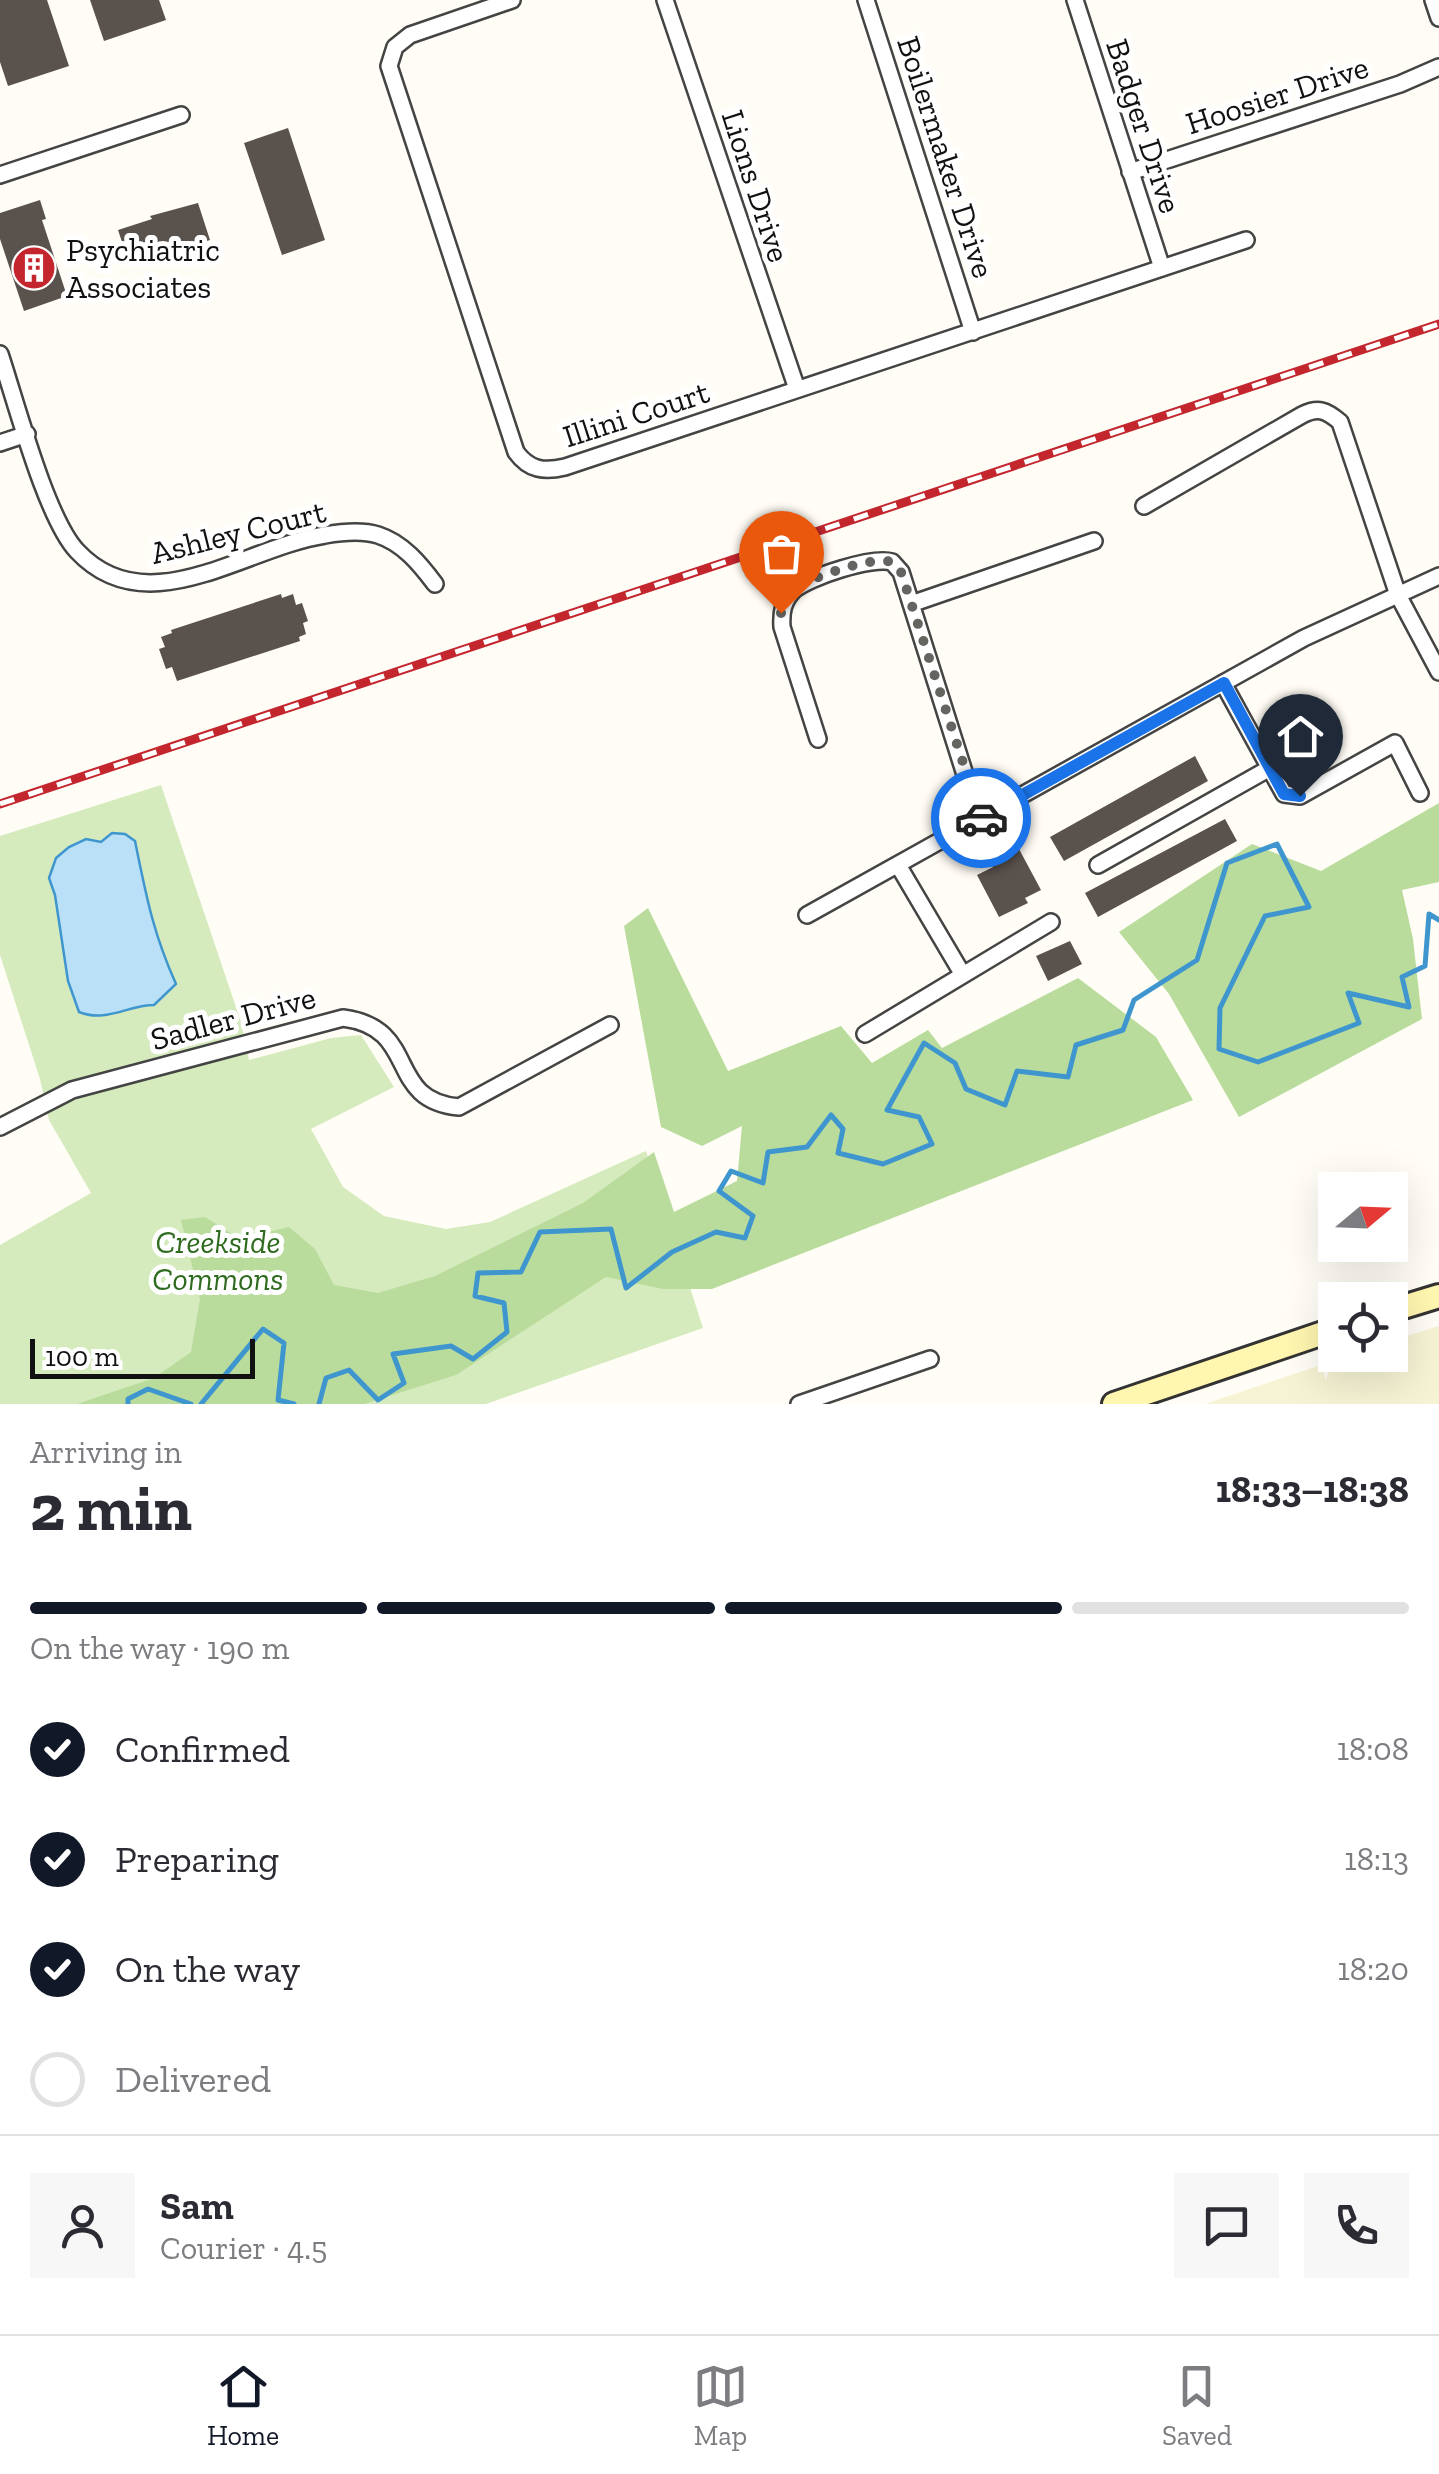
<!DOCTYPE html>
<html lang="en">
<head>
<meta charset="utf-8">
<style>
  body { margin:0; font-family:"Zilla Slab",serif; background:#f7f7f7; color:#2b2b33; height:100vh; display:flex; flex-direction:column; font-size:38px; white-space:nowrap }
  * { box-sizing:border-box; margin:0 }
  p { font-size:32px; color:#7c7c81 }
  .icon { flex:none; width:55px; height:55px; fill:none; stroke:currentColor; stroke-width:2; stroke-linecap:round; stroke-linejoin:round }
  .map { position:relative; height:1404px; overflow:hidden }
  .side { display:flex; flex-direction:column; background:#fff; flex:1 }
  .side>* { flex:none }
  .needle { width:65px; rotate:71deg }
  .fabs { position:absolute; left:1318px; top:1172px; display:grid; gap:20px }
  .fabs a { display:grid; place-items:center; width:90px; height:90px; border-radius:0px; background:#fff; box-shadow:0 10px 40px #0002; font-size:50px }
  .scale { position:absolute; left:30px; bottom:25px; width:225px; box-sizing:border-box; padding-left:10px; border:5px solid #111; border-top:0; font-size:28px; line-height:35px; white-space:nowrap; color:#111; -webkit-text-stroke:8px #fff; paint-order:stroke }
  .pin { position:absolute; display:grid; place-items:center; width:85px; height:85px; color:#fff; margin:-102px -42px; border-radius:50% 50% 50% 0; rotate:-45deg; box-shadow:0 0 10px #0007 }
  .pin .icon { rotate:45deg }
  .courier { position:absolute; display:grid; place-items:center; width:100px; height:100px; margin:-50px; border:8px solid #1a73e8; border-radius:50%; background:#fff; color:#222; box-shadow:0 2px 12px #0007 }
  .overview em { font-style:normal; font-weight:800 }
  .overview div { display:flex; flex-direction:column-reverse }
  .overview { display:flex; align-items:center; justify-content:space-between; height:170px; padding:0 30px }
  h1 { font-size:65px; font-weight:800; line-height:75px }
  .bar { display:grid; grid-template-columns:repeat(4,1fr); gap:15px 10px; align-content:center; height:120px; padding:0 30px }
  .bar i { height:12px; border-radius:8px; background:#e1e1e2 }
  .bar .current { background:#111827 }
  .bar p { grid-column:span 4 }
  .line { display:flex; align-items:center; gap:25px; padding:0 30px; border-top:2px solid #e1e1e2 }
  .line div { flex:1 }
  .round { display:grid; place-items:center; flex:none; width:105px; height:105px; border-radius:0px; background:#f7f7f7 }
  ol { padding:0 30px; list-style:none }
  li { display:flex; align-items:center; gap:30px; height:110px }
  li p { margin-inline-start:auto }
  li .icon { padding:10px; border-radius:50%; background:#111827; color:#fff; stroke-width:4 }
  li:last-child { color:#7c7c81 }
  li i { width:55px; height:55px; border:5px solid #e1e1e2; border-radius:50% }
  .menu { display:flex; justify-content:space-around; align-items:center; height:140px; border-top:2px solid #e1e1e2; background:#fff; font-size:28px; color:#7c7c81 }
  .menu a { display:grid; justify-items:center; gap:5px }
  .menu .current { color:#111827 }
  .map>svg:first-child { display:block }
  .farmland { fill:#f6f3d4 }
  .green { fill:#d5ebbd }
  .forest { fill:#b9dc9c }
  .water { fill:#b9e0f7; stroke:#3f96cf; stroke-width:2.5 }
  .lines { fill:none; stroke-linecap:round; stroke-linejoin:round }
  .stream { stroke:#3f96cf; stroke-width:5 }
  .building { fill:#5a524d }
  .street-casing { stroke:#444; stroke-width:20 }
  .secondary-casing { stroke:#333; stroke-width:28 }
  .street { stroke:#fff; stroke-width:15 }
  .secondary { stroke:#fff6b0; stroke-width:22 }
  .rail-casing { stroke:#c4262e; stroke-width:9 }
  .rail { stroke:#fff; stroke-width:5; stroke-dasharray:15; stroke-linecap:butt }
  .done { stroke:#646461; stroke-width:10; stroke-dasharray:0 18 }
  .route { stroke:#1a73e8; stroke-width:12 }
  .labels { text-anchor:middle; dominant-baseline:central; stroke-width:10; stroke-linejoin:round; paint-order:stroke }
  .street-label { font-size:32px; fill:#111; stroke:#fff }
  .poi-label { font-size:32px; fill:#111; stroke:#fff; text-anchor:start }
  .park-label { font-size:32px; font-style:italic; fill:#2f6b1f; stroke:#fff }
</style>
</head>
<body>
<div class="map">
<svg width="1439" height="1404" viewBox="0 0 1439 1404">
  <rect width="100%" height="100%" fill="#fffdf5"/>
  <path class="farmland" d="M1439,1326V1404H1205L1321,1365L1326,1380L1333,1358L1343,1355H1390V1341Z"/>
  <path class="green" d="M161,785L241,1022L249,1060L331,1038L361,1035L394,1087L311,1129L343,1187L384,1216L446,1229L490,1222L646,1151L703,1328L486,1404H0V1245L91,1193L49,1120L40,1079L0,955V836Z"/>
  <path class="forest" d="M1439,803V882L1402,890L1413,939L1422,1019L1239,1117L1169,994L1119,932L1252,844L1321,871Z
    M648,908L728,1071L841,1026L872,1063L928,1030L942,1048L1078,978L1156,1037L1193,1100L712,1289H663L606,1277L456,1375L364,1404H77L154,1378L191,1352L200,1299L181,1220L205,1217L240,1239L289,1227L315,1249L334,1285L378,1293L435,1276L583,1203L654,1152L674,1212L737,1181L742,1126L702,1146L661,1127L624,926Z"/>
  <path class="water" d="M112,833L125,834L135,841C146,895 153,933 176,984L154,1005C128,1005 106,1023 79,1012L68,981L55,895L49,878L56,858L69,847L86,839L101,842Z"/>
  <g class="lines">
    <path class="stream" d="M128,1404V1399L148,1389L191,1404
      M201,1404L263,1329L284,1343L278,1400L294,1404
      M319,1404L326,1378L349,1370L378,1400L404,1383L393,1354L451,1346L473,1359L507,1332L504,1303L475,1296L478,1273L521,1272L540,1232L611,1229L626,1288L672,1252L716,1232L745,1238L753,1216L719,1191L731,1171L763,1183L768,1152L807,1147L831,1115L843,1129L838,1153L883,1164L932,1144L919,1117L887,1110L924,1043L955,1063L966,1089L1005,1105L1017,1071L1068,1077L1076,1045L1123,1030L1134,1000L1197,960L1227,863L1277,844L1309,907L1265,916L1220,1008L1219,1049L1258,1062L1359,1023L1348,993L1409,1007L1402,977L1425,966L1429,914L1439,920"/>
  </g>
  <path class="building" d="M0,0H47L69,66L8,86L0,62Z
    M90,0H159L166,20L104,41Z
    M288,128L325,240L282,255L244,143Z
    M40,200L46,219L42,220L67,296L24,311L0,239V213Z
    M198,203L210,240L130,266L118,230L152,219L150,216Z
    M281,594L282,598L293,594L296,605L302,603L308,621L303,623L306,634L299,637L300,641L177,681L172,667L166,669L159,649L165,647L161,637L172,633L171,630Z
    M1195,756L1208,781L1064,861L1050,837Z
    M1225,819L1237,841L1098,917L1085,893Z
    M1019,849L1041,890L1025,898L1028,903L999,917L977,875L993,867L991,862Z
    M1070,941L1082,964L1048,981L1036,956Z"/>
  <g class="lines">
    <defs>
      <path id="street" d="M512,0L410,35L395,47L389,66L516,452C529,470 544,472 565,467L1246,240
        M665,0L797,389
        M866,0L973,332
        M1075,0L1162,268
        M1433,0L1439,18
        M1130,172L1400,84L1439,67
        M0,175L181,115
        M0,354C16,402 46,518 77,551C147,626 245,547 325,535C342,532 362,530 378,535C403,543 420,564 435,584
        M0,443L27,434
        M1144,506L1302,415C1318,407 1326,410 1340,422L1398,595L1439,672
        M911,604L1094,541
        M1223,683L1284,794L1300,796L1395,743L1420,793
        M818,739L782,627C781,612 783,601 794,590C809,577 873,556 892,562L901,572L979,819
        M898,865L963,975
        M1098,865L1270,768
        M807,915L1304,638L1439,576
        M865,1034L1051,922
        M0,1127L72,1090L343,1018C421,1028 384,1100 459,1107L610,1025
        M799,1404L930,1359"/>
      <path id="secondary" d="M1390,1311L1439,1296
        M1114,1404L1335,1329"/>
    </defs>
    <use href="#street" class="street-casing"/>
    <use href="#secondary" class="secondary-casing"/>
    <use href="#street" class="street"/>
    <use href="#secondary" class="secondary"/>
    <defs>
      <path id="rail" d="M0,804L1439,324"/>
    </defs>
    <use href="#rail" class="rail-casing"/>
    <use href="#rail" class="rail"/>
  </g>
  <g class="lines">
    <path class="done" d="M781,613C784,605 786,598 793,592C808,577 872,556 892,562L901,572L981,818"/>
    <path class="route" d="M981,818L1224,683L1284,794L1300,796"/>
  </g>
  <defs>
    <symbol id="building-disc" viewBox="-11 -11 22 22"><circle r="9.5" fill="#c4262e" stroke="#fff"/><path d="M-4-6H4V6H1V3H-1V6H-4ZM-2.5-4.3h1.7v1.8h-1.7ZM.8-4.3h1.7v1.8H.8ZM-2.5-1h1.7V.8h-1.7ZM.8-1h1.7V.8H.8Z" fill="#fff"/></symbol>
  </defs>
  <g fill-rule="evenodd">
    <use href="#building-disc" x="9" y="243" width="50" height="50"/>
  </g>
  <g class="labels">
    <g class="street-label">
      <text transform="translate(1277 95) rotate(-18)">Hoosier Drive</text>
      <text transform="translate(1144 126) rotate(72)">Badger Drive</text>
      <text transform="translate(946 157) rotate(72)">Boilermaker Drive</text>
      <text transform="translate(756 186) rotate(72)">Lions Drive</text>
      <text transform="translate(636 414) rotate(-18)">Illini Court</text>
      <text transform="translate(238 532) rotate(-14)">Ashley Court</text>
      <text transform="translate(233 1018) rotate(-15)">Sadler Drive</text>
    </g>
    <g class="poi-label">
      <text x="66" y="250">Psychiatric<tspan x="66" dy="37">Associates</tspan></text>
    </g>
    <g class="park-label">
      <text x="218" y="1242">Creekside<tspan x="218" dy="37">Commons</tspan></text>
    </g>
  </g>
</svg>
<div class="fabs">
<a><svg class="needle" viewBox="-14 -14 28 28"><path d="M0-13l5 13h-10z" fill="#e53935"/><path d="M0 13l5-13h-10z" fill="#7c7c81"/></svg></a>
<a><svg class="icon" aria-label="locate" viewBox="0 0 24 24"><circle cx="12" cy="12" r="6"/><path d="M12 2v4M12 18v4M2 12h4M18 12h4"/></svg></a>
</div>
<div class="scale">100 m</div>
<div class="pin" style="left:781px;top:613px;background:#ea580c"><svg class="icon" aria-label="bag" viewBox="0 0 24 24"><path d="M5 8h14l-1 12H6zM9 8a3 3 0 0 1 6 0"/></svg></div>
<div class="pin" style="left:1300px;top:796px;background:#1f2937"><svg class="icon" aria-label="home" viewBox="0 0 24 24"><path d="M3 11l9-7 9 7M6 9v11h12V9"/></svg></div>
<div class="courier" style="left:981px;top:818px"><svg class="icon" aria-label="car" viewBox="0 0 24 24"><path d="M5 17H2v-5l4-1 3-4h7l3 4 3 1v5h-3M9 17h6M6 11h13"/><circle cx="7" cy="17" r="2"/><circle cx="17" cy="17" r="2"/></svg></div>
</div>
<section class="side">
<div class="overview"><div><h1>2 min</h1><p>Arriving in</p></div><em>18:33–18:38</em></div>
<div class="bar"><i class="current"></i><i class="current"></i><i class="current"></i><i></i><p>On the way · 190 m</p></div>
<ol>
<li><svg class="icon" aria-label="check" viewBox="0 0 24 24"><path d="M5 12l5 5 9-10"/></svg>Confirmed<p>18:08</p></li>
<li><svg class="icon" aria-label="check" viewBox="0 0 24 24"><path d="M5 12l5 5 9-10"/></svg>Preparing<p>18:13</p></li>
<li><svg class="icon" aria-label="check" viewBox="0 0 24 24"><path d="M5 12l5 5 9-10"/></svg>On the way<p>18:20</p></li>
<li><i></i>Delivered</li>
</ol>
<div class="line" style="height:180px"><a class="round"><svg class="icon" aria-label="person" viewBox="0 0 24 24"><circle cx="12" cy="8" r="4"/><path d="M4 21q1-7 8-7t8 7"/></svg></a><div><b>Sam</b><p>Courier · 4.5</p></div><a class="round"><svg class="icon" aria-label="chat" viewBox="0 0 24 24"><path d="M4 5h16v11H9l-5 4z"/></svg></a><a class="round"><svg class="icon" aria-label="phone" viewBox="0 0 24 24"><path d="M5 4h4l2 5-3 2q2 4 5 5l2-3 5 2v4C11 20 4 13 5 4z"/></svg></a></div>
</section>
<nav class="menu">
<a class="current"><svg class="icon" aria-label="home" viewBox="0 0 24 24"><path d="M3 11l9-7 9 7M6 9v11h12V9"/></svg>Home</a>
<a><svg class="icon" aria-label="map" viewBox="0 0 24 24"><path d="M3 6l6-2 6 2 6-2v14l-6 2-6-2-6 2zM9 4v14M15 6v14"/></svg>Map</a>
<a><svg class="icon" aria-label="saved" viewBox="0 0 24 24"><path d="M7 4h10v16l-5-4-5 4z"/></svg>Saved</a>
</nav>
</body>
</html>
